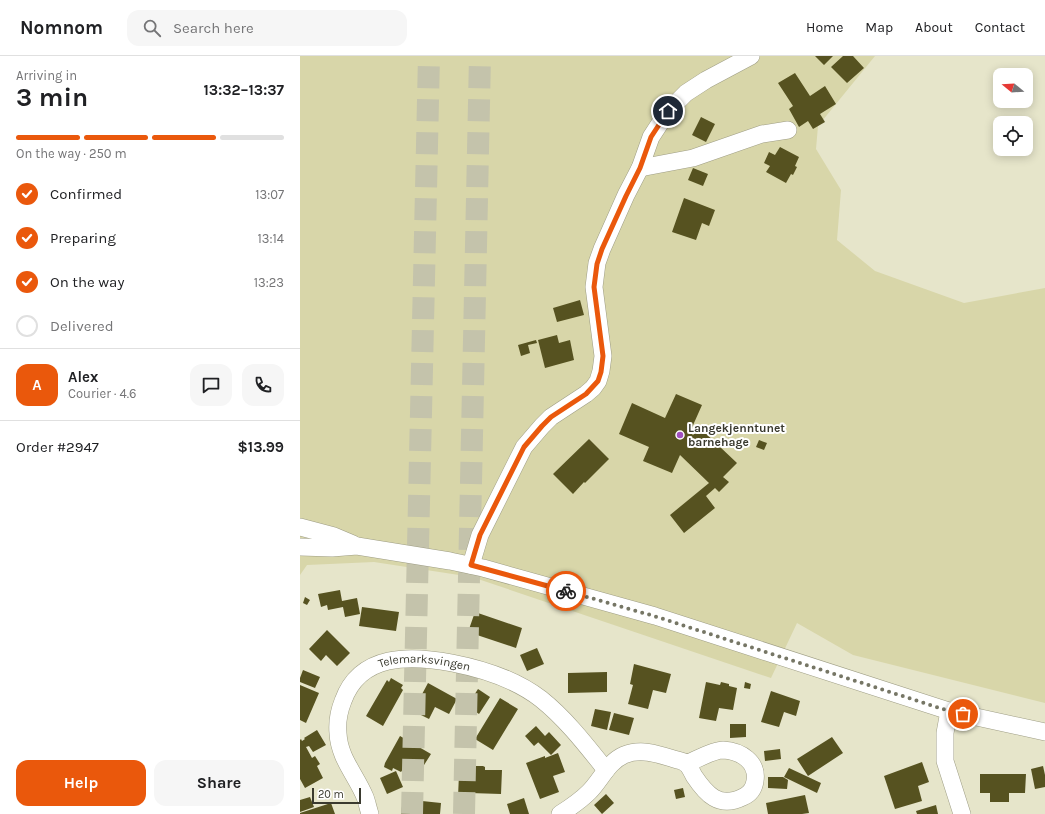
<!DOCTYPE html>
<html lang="en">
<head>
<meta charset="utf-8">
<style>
  body { margin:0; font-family:Karla,sans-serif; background:#f6f6f6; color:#202124; height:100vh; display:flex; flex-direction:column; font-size:15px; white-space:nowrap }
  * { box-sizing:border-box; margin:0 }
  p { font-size:13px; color:#757577 }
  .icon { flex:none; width:22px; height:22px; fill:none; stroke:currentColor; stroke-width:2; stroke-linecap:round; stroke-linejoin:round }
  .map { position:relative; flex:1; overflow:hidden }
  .details { display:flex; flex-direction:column; background:#fff; width:300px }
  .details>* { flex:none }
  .needle { width:26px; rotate:288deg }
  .fabs { position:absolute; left:693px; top:12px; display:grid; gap:8px }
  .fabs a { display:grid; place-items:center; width:40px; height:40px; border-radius:8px; background:#fff; box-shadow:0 2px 10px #0003; font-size:20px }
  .scale { position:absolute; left:12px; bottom:10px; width:49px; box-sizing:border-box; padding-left:4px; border:2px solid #3a3a2f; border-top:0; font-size:11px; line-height:14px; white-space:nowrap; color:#3a3a2f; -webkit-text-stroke:3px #fff; paint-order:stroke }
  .pin { position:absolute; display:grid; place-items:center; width:34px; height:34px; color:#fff; margin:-17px; border:2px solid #fff; border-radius:50%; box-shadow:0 1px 4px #0007 }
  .courier { position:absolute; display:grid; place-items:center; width:40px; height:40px; margin:-20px; border:3px solid #ea580c; border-radius:50%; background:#fff; color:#222; box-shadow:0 1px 5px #0007 }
  .headline em { font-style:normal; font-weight:700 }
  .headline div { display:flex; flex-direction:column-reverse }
  .headline { display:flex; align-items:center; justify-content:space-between; height:68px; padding:0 16px }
  h1 { font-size:26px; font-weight:700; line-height:30px }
  .bar { display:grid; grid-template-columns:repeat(4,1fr); gap:6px 4px; align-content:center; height:48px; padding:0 16px }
  .bar i { height:5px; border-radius:3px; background:#e0e0e0 }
  .bar .active { background:#ea580c }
  .bar p { grid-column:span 4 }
  .line { display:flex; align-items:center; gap:10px; padding:0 16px; border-top:1px solid #e0e0e0 }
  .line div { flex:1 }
  .round { display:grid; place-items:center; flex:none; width:42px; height:42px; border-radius:12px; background:#f6f6f6 }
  ol { padding:0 16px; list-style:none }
  li { display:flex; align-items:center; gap:12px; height:44px }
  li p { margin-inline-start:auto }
  li .icon { padding:4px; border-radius:50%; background:#ea580c; color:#fff; stroke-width:4 }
  li:last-child { color:#757577 }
  li i { width:22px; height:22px; border:2px solid #e0e0e0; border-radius:50% }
  .cta { display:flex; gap:8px; margin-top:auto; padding:8px 16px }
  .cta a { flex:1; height:46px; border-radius:12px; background:#ea580c; color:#fff; font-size:16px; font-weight:700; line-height:46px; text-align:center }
  .cta a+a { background:#f6f6f6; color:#202124 }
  header { display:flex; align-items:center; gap:24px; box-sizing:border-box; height:56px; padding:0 20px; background:#fff; border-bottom:1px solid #e0e0e0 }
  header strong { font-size:19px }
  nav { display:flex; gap:22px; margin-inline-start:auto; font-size:14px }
  .search { width:280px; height:36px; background:#f6f6f6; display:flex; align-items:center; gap:10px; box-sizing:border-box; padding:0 14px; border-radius:12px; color:#757577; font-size:15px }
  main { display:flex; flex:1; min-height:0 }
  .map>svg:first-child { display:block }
  .green { fill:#d8d6a9 }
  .building { fill:#565220 }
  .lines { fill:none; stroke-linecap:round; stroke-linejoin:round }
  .highway-tunnel { stroke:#c4c3ab; stroke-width:22; stroke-dasharray:22 11; stroke-linecap:butt }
  .minor-casing { stroke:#9e9d84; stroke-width:18 }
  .minor { stroke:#fff; stroke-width:17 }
  .done { stroke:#767665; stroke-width:4; stroke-dasharray:0 7.2 }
  .route { stroke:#ea580c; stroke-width:5 }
  .poi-dot { fill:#a150c0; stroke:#fff; stroke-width:1.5 }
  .labels { text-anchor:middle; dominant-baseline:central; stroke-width:4; stroke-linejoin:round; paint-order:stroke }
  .poi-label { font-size:12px; font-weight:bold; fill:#3a3a2f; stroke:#fff; text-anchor:start }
  .street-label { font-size:12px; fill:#3a3a2f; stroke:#fff }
</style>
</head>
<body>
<header>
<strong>Nomnom</strong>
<div class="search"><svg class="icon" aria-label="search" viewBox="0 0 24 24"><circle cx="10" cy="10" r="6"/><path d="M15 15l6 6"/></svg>Search here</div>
<nav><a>Home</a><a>Map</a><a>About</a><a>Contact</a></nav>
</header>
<main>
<section class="details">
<div class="headline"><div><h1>3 min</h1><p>Arriving in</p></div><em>13:32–13:37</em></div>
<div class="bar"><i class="active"></i><i class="active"></i><i class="active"></i><i></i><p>On the way · 250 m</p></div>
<ol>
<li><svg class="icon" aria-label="check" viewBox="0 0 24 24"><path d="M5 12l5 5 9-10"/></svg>Confirmed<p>13:07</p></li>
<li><svg class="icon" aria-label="check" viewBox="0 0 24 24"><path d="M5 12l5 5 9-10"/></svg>Preparing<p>13:14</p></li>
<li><svg class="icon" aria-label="check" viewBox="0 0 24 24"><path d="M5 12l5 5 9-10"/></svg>On the way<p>13:23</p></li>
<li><i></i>Delivered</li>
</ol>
<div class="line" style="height:72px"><b class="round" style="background:#ea580c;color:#fff">A</b><div><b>Alex</b><p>Courier · 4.6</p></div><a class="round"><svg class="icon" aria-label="chat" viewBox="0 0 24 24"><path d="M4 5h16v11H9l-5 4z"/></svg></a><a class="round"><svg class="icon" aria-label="phone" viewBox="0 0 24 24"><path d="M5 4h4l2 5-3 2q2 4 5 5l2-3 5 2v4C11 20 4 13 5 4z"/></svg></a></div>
<div class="line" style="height:52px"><div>Order #2947</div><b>$13.99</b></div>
<div class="cta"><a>Help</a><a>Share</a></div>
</section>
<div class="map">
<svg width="745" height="758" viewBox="0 0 745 758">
  <rect width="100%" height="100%" fill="#e6e5ca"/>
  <path class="green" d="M0,0H575L518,70L516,93L541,134L537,184L575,215L664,247L745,232V647L553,599L497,567L471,622L172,521L74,506L7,509L0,519Z"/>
  <path class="building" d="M515,0H533L524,9Z
    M543,0H553L564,12L547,27L531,11Z
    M495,17L510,40L525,30L536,48L520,58L525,66L513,73L508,65L499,71L489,53L493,50L478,27Z
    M401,61L415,68L406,86L392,79Z
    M480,91L499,101L495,110L497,111L493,119L491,118L486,127L466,116L470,110L464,107L469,96L475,99Z
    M393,112L408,118L403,130L388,124Z
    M384,142L415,154L409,170L402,167L396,184L372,176Z
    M280,244L284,259L257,266L253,252Z
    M257,279L259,287L270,284L274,304L245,312L238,284Z
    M236,284L237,287L228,289L230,297L221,300L218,289Z
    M376,338L402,349L390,376L393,379L400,372L437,407L423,421L429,426L419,436L415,432L406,440L415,452L384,477L370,459L409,427L380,399L372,417L343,405L349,391L319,378L332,347L365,362Z
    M289,383L309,403L285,427L284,426L273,438L253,418Z
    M459,384L467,387L464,394L456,391Z
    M40,534L42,545L57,542L60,558L45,561L43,551L28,554L27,549L21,551L18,538Z
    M5,541L10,544L7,549L3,547Z
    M62,551L99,556L96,575L59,570Z
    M175,556L222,572L216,592L168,576Z
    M27,574L50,597L37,610L26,599L21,605L9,593Z
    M237,592L244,608L227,615L220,599Z
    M334,608L371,618L366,637L353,634L348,653L328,648L333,629L330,628Z
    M3,614L20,621L15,632L0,626V622Z
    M307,616V636L268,637V617Z
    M91,622L103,629L101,632L103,634L83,670L66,660L87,624L89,626Z
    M406,626L420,629L421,626L429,628V630L437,632L433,654L419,652L416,665L399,662Z
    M445,626L451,628L450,633L444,632Z
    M128,627L157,643L149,658L135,651L129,663L113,655Z
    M0,629L19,637L6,667L0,664Z
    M178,633L190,641L179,658L167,650Z
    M471,635L500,645L496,660L484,656L479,671L461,666Z
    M200,642L218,653L193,694L175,683Z
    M295,653L311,656L307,674L291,670Z
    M314,657L334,662L329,679L309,674Z
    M430,668H446V681L430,682Z
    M236,670L245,680L249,676L261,689L251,699L238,686L242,683L234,690L225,680Z
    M17,674L26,689L13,696L9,690L6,691L12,702L15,700L20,708L17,710L23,722L5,732L0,723V684L1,683L2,685L5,683L4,682Z
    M100,680L131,698L119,717L106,709L101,716L93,712L92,715L84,711L85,707Z
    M532,681L543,697L508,720L497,703Z
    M480,693L481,703L465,705L464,695Z
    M258,697L265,716L253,720L259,736L240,743L226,707L245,700V702Z
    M622,706L629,726L618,730L622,745L595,753L584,720Z
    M168,710H183L185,711V714H202L201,738L170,737V741H158L159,718H168Z
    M743,710L745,719V731L735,733L731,713Z
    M489,712L521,727L517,737L484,721Z
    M96,715L103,731L87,738L80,722Z
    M680,718H726L725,737H709V746H690V737H680Z
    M468,721H483L488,724L487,733L468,732Z
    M383,732L385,741L376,743L374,734Z
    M306,738L314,747L302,758L294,749Z
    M505,739L509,757L502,758H468L466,747Z
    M10,741L14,751L0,756V744Z
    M224,742L229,758H210L207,748Z
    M103,743L141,747L140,758H101Z
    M31,747L35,758H0V757Z
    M636,749L638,758H617L616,755Z"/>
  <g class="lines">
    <path class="highway-tunnel" d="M112,758L129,0
      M164,758L180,0"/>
    <defs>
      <g id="minor">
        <path d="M340,112L393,102L462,78L488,74"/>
        <path d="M0,471L34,480L53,488"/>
        <path d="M0,491L32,492L57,490L150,505L183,512L355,560L649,655L745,676"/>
        <path d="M171,509L180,479L224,391L242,370L251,361L286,338L293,332L298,325L301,315L303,300L294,231L297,207L302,193L326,139L340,112L351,81L368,55L386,37L406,24L451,0"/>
        <path d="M649,655L645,677V705L662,758"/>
        <path id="s1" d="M70,758C68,752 67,746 65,741C56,719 39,702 38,677C37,666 39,655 43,645C60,597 111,599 152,607C183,613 215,623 241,643C266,663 286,689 306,714"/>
        <path d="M260,758C271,751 280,745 289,736C301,724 308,706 324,699C341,692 358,698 374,703C377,704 383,705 386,707C389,710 392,716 394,720C406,738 419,753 443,741C450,738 454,732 455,725C458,706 441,695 423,694C413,694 396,704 386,708"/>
      </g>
    </defs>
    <use href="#minor" class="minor-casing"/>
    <use href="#minor" class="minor"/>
  </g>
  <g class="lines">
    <path class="done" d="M266,535L354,560L649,655L663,658"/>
    <path class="route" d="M266,535L171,509L180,479L224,391L242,370L251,361L286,338L298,325L301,316L303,300L294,231L297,208L302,193L326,140L340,112L351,81L368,55"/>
  </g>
  <circle class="poi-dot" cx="380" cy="379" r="4"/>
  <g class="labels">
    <g class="poi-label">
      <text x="388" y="372">Langekjenntunet<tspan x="388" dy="14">barnehage</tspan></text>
    </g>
    <g class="street-label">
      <text stroke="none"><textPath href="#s1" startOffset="220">Telemarksvingen</textPath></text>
    </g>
  </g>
</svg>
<div class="fabs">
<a><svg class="needle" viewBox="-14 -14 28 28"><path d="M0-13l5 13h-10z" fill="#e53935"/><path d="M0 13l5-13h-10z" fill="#757577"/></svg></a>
<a><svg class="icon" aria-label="locate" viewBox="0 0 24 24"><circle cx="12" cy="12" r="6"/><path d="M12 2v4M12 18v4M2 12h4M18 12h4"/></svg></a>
</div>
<div class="scale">20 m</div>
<div class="pin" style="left:663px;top:658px;background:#ea580c"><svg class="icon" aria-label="bag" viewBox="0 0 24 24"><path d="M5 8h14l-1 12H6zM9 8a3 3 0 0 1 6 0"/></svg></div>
<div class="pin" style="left:368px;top:55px;background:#1f2937"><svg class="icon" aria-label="home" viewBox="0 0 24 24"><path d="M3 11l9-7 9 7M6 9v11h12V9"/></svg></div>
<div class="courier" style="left:266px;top:535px"><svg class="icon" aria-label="bike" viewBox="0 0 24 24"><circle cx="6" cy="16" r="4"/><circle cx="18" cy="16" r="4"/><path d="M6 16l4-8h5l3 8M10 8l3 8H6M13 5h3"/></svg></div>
</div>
</main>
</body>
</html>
